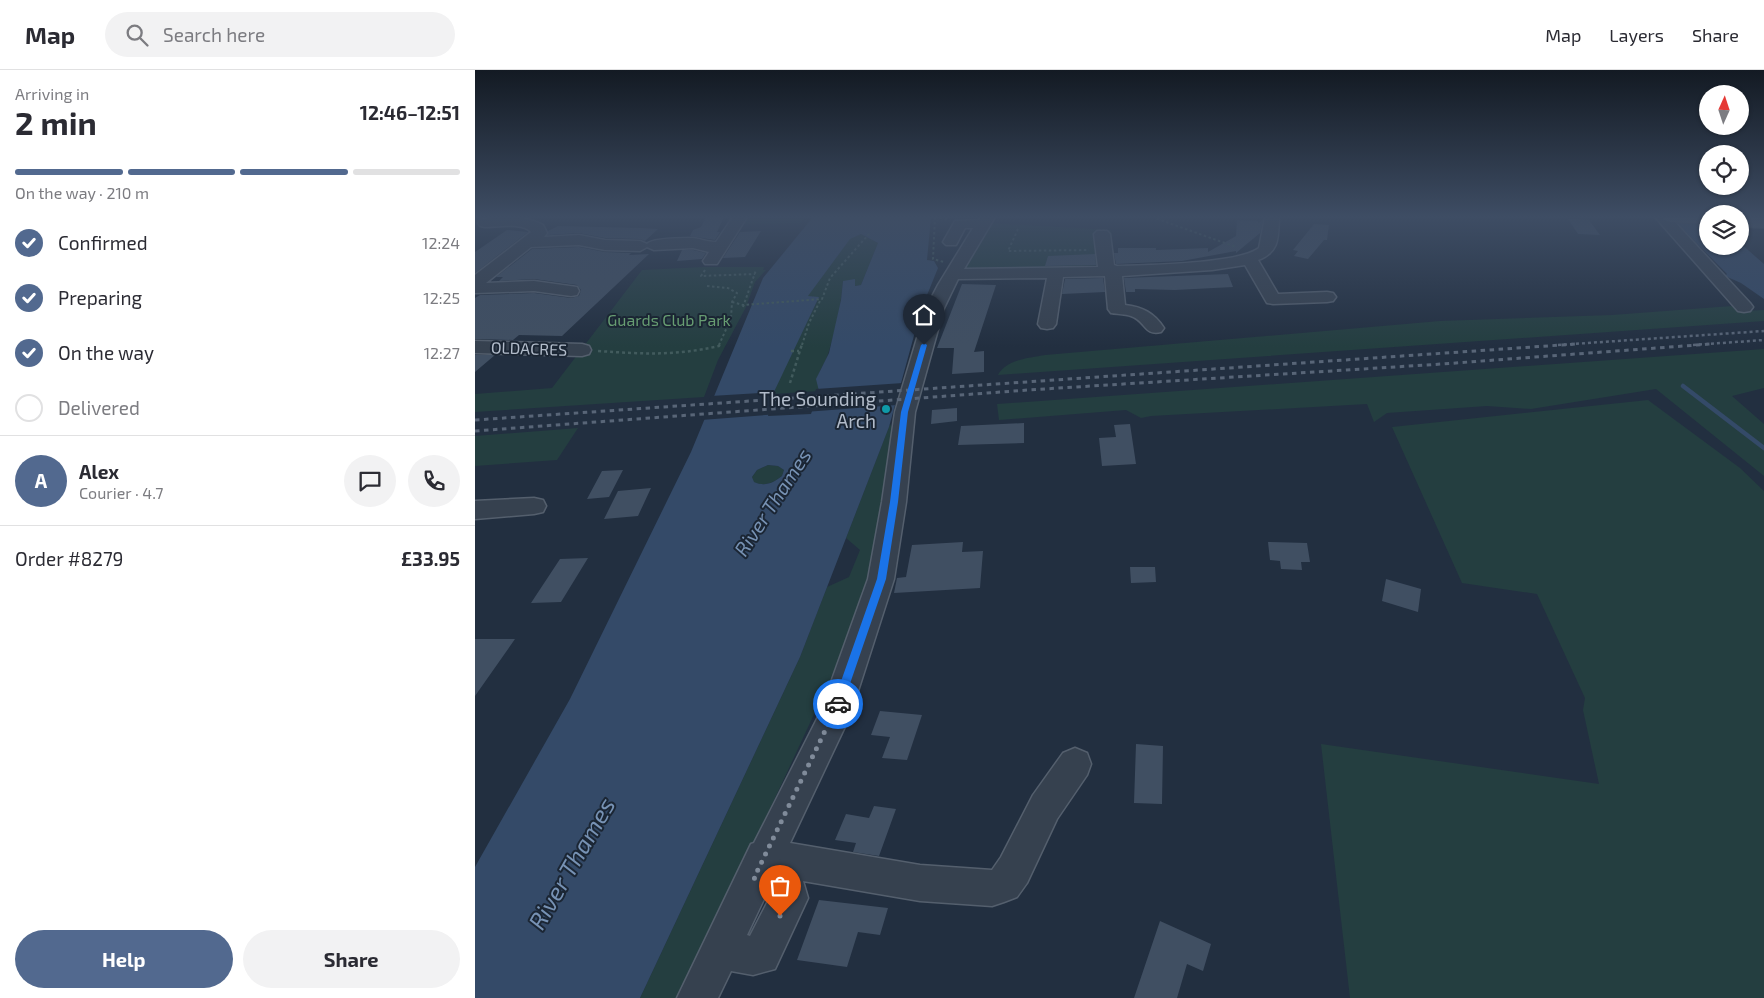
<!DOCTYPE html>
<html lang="en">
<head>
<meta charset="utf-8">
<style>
  body { margin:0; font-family:"Exo 2",sans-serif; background:#f2f2f3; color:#2b2b33; height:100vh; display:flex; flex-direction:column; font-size:19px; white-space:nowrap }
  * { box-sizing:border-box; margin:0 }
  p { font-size:16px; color:#7c7c81 }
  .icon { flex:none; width:28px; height:28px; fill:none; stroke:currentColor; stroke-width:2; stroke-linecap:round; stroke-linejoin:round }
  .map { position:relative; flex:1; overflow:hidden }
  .sheet { display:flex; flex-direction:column; background:#fff; width:475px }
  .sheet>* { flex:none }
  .needle { width:32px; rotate:3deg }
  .controls { position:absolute; left:1224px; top:15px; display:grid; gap:10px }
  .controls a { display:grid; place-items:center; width:50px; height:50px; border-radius:50%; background:#fff; box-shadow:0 1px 4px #0004; font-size:25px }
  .pin { position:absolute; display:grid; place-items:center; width:42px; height:42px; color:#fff; margin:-51px -21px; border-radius:50% 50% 50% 0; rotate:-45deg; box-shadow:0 0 5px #0007 }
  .pin .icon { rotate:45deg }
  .courier { position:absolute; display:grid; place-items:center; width:50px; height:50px; margin:-25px; border:4px solid #1a73e8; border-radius:50%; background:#fff; color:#222; box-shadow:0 1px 6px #0007 }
  .head em { font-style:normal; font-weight:700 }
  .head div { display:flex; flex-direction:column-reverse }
  .head { display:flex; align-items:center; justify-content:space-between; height:85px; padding:0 15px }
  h1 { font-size:32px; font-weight:700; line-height:38px }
  .bar { display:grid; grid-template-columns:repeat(4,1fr); gap:8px 5px; align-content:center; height:60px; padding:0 15px }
  .bar i { height:6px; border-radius:4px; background:#e1e1e2 }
  .bar .current { background:#52698f }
  .bar p { grid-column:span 4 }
  .line { display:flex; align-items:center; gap:12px; padding:0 15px; border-top:1px solid #e1e1e2 }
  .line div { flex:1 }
  .round { display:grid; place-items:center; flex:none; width:52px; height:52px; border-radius:26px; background:#f2f2f3 }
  ol { padding:0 15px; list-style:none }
  li { display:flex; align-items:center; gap:15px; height:55px }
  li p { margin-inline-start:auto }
  li .icon { padding:5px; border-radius:50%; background:#52698f; color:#fff; stroke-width:4 }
  li:last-child { color:#7c7c81 }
  li i { width:28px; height:28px; border:2px solid #e1e1e2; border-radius:50% }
  .primary-button { display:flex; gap:10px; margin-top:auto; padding:10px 15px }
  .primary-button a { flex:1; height:58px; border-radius:30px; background:#52698f; color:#fff; font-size:20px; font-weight:700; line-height:58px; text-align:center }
  .primary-button a+a { background:#f2f2f3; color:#2b2b33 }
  header { display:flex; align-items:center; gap:30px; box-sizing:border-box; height:70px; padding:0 25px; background:#fff; border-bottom:1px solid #e1e1e2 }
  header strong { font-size:24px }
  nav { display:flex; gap:28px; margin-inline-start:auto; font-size:18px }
  .search { width:350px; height:45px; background:#f2f2f3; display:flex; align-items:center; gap:12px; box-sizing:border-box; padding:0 18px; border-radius:28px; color:#7c7c81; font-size:19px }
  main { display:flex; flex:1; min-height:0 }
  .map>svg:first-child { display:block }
  .green { fill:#243e40 }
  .water { fill:#344a68; fill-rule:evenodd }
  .pier { fill:#222f40 }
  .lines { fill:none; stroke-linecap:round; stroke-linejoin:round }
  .stream { stroke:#344a68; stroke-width:4.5 }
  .building { fill:#404f62 }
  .minor-casing { stroke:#545f6d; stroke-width:3 }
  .major-casing { stroke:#3f4a58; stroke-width:2 }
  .path-far1 { stroke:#425b5d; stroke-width:2; stroke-dasharray:2.5 2.5; stroke-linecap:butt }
  .path { stroke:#425b5d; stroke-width:2.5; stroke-dasharray:3 3; stroke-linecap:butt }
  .minor { fill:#36414f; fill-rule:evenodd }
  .major { fill:#54606f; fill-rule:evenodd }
  .rail-far1 { stroke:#586577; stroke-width:2.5; stroke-dasharray:3 3; stroke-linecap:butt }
  .rail { stroke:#586577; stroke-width:3; stroke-dasharray:4.5 4.5; stroke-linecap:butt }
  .route { fill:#1a73e8 }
  .done { stroke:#808b9a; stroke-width:5; stroke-dasharray:0 9 }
  .culture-dot { fill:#0f9aa8; stroke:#1b2634; stroke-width:2 }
  .labels { text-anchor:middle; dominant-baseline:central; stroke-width:4; stroke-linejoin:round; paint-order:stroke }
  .far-park-label { font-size:16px; fill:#679d72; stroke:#1b2634 }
  .far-street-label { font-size:16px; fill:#b2bcca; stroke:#1b2634 }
  .poi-label { font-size:19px; fill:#b2bcca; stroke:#1b2634; text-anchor:end }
  .water-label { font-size:20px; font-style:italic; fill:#7792b4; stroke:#1b2634 }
  .near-water-label { font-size:24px; font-style:italic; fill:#7792b4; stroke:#1b2634 }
</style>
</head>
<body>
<header>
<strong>Map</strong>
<div class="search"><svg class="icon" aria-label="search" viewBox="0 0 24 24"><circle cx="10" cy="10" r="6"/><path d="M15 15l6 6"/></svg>Search here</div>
<nav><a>Map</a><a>Layers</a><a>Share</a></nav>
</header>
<main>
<section class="sheet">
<div class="head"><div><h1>2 min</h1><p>Arriving in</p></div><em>12:46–12:51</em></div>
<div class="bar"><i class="current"></i><i class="current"></i><i class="current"></i><i></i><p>On the way · 210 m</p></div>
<ol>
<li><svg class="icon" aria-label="check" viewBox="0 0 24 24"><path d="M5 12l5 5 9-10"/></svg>Confirmed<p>12:24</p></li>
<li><svg class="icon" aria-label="check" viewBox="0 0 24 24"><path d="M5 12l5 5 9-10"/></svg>Preparing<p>12:25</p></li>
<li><svg class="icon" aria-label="check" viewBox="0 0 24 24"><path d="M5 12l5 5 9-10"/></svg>On the way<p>12:27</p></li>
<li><i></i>Delivered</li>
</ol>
<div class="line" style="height:90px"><b class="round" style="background:#52698f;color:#fff">A</b><div><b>Alex</b><p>Courier · 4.7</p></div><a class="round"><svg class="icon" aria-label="chat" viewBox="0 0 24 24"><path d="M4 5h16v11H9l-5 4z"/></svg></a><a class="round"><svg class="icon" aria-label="phone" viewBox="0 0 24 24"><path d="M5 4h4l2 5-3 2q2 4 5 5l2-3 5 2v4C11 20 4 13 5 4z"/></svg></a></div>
<div class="line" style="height:65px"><div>Order #8279</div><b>£33.95</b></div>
<div class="primary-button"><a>Help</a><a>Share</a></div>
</section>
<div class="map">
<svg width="1289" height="928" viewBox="0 0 1289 928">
  <rect width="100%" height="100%" fill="#222f40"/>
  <path class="green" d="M69,147H193L191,149H66Z
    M268,147H331L326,153L263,154Z
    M513,153L636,160L640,195L488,199Z
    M386,164L403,173L386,215L380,216L368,211C366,235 361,258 354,281C349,299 340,300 344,321L298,324L316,281L344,228L332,226L375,168Z
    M228,197H289L288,200H291L280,212L271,237L243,290L229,327L0,342V324L77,318L167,200Z
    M1257,236L1269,241L1289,240V251L523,305C531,289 555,288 570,285L965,251L1137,245Z
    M1289,279V318L1257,326L1289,354V406L1181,319L1056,339L1012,336L912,343L899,352L892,334L676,346L666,348L651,340L524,350L522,334Z
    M1173,330L1265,398L1289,421V928H875L846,674L1124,714L1108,640L1110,628L1062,524L987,513L917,357Z
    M415,354L419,361L406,464L381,554L207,928H165L325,587L352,517L374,507L385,480L371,468Z
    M103,358L82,390L0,396V366Z
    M293,395L303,396L309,400L307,406C298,413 290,417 278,412L277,407L282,400Z"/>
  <path class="water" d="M338,147H456L452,190L459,191L463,198L446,240L414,357L325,587L165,928H0V797L95,629L216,382L288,208ZM386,164L403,173L386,215L380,216V209L368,211L366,230L354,283L341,309L344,321L336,344L293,346L298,324L344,227L333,226L375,169ZM293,395L303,396L309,400L307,406C298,413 290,417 279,412L277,407L282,400Z
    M1196,147H1232V176H1265V173L1289,194V229L1266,213L1250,206L1252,204Z"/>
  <path class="pier" d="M428,313L422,335L226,350L236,326L301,322L296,344L334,341L341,319Z"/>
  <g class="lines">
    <path class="stream" d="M1208,316L1289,378"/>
  </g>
  <path class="building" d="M231,147H249L242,162H245L240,170L215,166L218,160L226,157Z
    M1093,149L1114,150L1125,165L1103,164Z
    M762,150L783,151V153L788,150L785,163L761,183V181L707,191L641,194L639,183H643V178H681V180L733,178V182L761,166Z
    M839,154L854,155L852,170H849L833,189L819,186L823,181L818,180Z
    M83,156L166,158L183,159L170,171L165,169L130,168L104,163L73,165V161Z
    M32,160L53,162L0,203V182Z
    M286,161L270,187L248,188L265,162Z
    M104,177L130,182L156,183L154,185L174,184L87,266L44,265L38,270L0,269V228L5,225L59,223L96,228L104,226L106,220L102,215L59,209L24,211L28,207H21L57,179Z
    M207,180H218L231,183L227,189L202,191Z
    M620,184L621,195L570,196L573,186Z
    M753,204L758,217L700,220L660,219V222H651L649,208Z
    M628,208L630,222L587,224L590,209Z
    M487,214L521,215L499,282L509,281V302L477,304L479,278H462Z
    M0,285H20L0,302Z
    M482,338V351L456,354L457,340Z
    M549,353V373L483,375L486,356Z
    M655,354L661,394L627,396L624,368L641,367L639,355Z
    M148,400L134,427L112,429L127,401Z
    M176,418L163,446L129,449L143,421Z
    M488,472L487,482L508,481L505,518L419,523L422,508L431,507L437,475Z
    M793,472L832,473L835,492H826L827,500L806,499L805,491L795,490Z
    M113,488L86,532L56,533L85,489Z
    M655,497H680L681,512L656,513Z
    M911,509L946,519L943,542L907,531Z
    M0,569H40L0,626Z
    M405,641L447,645L432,690L407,688L415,667L396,665Z
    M661,674L688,676L687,734L659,733Z
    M399,736L421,739L404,786L378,782L381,773L360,770L371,744L394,748Z
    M344,830L413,838L405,865L383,862L372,897L322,890Z
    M685,851L736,874L728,901L712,894L702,928H659Z"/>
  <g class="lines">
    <defs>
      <path id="minor" d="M258,147H272L242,194H230L228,191L234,182L218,178L179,180L172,177L165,181L130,180L104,175L56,177L11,213L59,211L102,217L104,221L102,225L96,226L59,221L0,223V205L56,162C47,152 23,157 10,157L5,156L3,153L5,150C24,145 51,146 68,155L72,163L69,167L104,165L130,170L165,171L172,174C177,168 208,168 218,168C226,169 233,172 241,172Z
        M506,147H520L489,199L623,197L619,164L622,161H632L635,164L639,195L642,196C672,195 763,194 784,178L790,147H804C803,167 805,182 783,190L803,224L852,222L858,223L861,227L858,231L852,232L798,234L792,233L770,195L737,200L647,206L650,235C668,237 679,243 689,258L686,262C669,266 671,251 656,246C650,244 642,244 636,243L633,239L630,206L588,207L581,254L578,258L572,259L566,258L563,254L572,208L483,209L469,238L440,342L431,432L419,509L375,646L315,773L445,795L517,800L526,787L558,725L588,683L600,678L612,683L616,694L612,705L582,749L552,813L542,827L529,832L517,836L445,831L328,811L333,828L300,899L278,905L256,901L243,928H202L276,774L279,773L345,643L393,509L407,432L420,342L451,238L463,215L498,158H490L481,175H471L468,172L480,151L504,150ZM289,829L293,831L275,866L272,865Z
        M1180,147H1195L1275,233L1278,237L1275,241L1269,242L1263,241Z
        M0,271L107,274L114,276L116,280L114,284L107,286L0,283Z
        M59,428L68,430L71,436L68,442L59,444L0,449V431Z"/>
      <path id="major" d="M1187,147H1232V154L1195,152L1189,150Z
        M1265,147L1289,148V158L1265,157Z"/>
    </defs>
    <use href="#minor" class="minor-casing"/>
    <use href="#major" class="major-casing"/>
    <path class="path-far1" d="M280,147H321
      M460,147L458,189L469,192
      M460,147L473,149
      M677,147L761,177
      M543,159L533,181L614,180
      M230,200L226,206L280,204
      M232,216L253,218L262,223L257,232L256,248L244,275
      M257,232L268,235L347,229L355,208L394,164
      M268,237L281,200
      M327,275L334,253L346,229"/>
    <path class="path" d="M123,281C169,284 199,286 244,276L245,274
      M316,281H324
      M315,313L327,274"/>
    <use href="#minor" class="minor"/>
    <use href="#major" class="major"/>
    <path class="rail-far1" d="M1083,275L1289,261
      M1218,275L1289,270"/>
    <path class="rail" d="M0,350L1101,274
      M0,361L553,320L967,294L1235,274"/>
  </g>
  <linearGradient id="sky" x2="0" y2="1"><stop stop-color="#131a23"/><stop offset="0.53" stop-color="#3e4d64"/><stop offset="1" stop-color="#3e4d64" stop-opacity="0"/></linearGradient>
  <rect width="1289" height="277" fill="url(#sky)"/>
  <path class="route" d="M449,273L452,275L433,342L423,432L411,509L368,634L363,639L358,634L402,509L415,432L426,342L446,275Z"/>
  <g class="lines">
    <path class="done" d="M305,846L314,828V823L301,815L279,808L363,634"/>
  </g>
  <circle class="culture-dot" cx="411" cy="339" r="5"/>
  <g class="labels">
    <g class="far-park-label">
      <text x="194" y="249">Guards Club Park</text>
    </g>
    <g class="far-street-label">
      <text transform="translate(54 278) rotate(2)">OLDACRES</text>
    </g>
    <g class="poi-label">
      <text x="401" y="328">The Sounding<tspan x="401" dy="22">Arch</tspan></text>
    </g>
    <g class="water-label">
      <text transform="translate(297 432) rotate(-57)">River Thames</text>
    </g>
    <g class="near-water-label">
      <text transform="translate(96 793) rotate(-60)">River Thames</text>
    </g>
  </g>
</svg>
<div class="controls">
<a><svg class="needle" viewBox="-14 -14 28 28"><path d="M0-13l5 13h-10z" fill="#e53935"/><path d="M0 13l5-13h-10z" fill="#7c7c81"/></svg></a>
<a><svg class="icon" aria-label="locate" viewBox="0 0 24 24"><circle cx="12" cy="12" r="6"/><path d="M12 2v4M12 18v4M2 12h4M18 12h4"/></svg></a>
<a><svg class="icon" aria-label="layers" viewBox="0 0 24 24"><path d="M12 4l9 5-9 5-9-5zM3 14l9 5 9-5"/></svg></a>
</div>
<div class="pin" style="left:305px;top:846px;background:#ea580c"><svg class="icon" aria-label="bag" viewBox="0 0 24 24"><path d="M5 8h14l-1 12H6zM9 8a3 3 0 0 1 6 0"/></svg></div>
<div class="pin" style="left:449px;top:275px;background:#1f2937"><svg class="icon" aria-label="home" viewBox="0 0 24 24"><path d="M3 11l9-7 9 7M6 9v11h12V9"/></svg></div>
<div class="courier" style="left:363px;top:634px"><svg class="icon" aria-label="car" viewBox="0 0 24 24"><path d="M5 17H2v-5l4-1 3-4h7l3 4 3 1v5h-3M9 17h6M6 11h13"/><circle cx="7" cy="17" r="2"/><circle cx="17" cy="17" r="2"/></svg></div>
</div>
</main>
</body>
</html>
